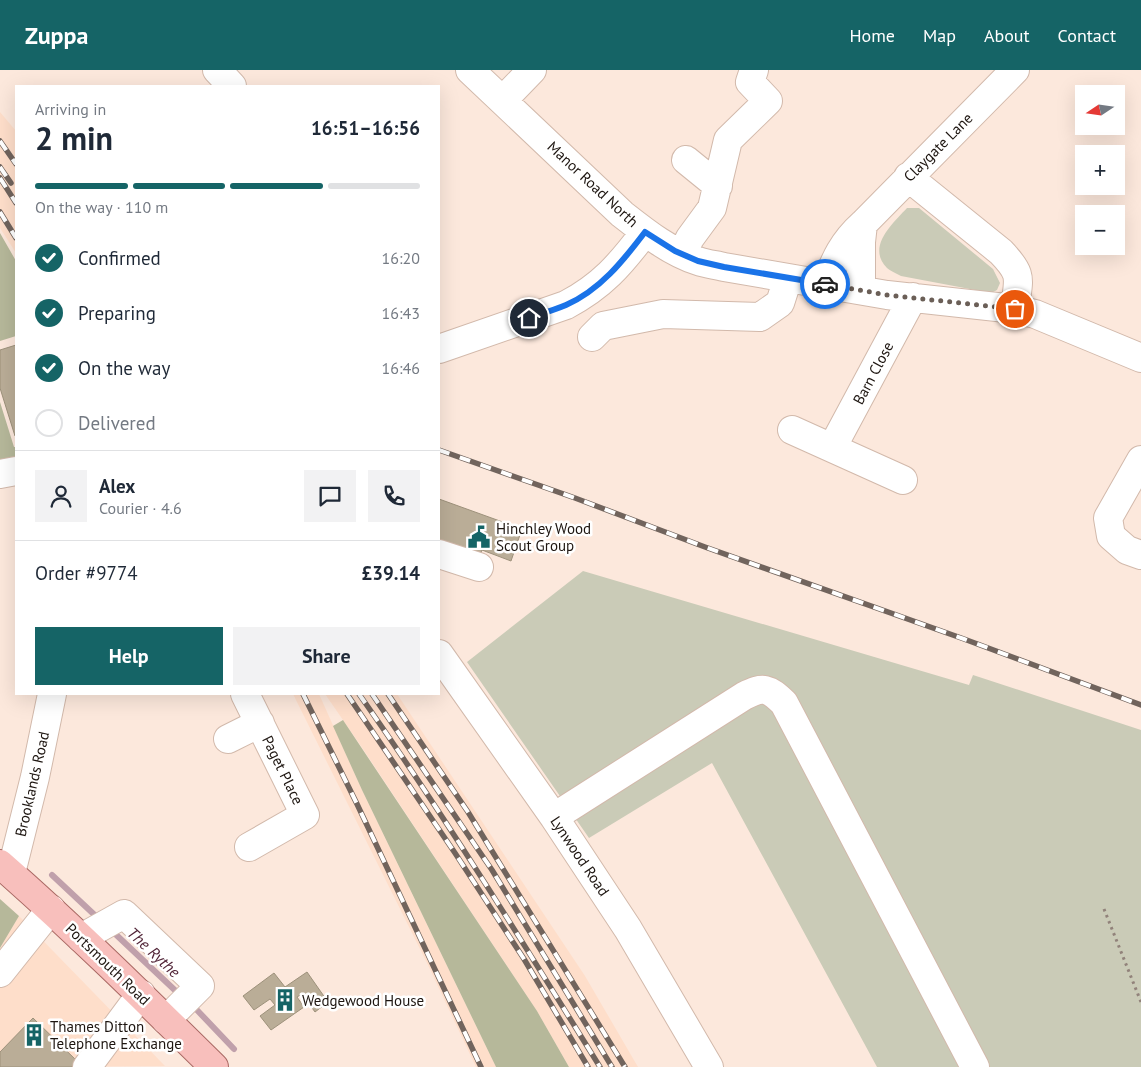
<!DOCTYPE html>
<html lang="en">
<head>
<meta charset="utf-8">
<style>
  body { margin:0; font-family:"PT Sans",sans-serif; background:#f2f2f3; color:#1f2937; height:100vh; display:flex; flex-direction:column; font-size:19px; white-space:nowrap }
  * { box-sizing:border-box; margin:0 }
  p { font-size:16px; color:#747a83 }
  .icon { flex:none; width:28px; height:28px; fill:none; stroke:currentColor; stroke-width:2; stroke-linecap:round; stroke-linejoin:round }
  .map { position:relative; flex:1; overflow:hidden }
  .details { position:absolute; left:15px; top:15px; width:425px; height:610px; display:flex; flex-direction:column; background:#fff; border-radius:0px; box-shadow:0 5px 20px #0002 }
  .details>* { flex:none }
  .needle { width:32px; rotate:257deg }
  .buttons { position:absolute; left:1075px; top:15px; display:grid; gap:10px }
  .buttons a { display:grid; place-items:center; width:50px; height:50px; border-radius:0px; background:#fff; box-shadow:0 5px 20px #0002; font-size:25px }
  .pin { position:absolute; display:grid; place-items:center; width:42px; height:42px; color:#fff; margin:-21px; border:2px solid #fff; border-radius:50%; box-shadow:0 1px 5px #0007 }
  .courier { position:absolute; display:grid; place-items:center; width:50px; height:50px; margin:-25px; border:4px solid #1a73e8; border-radius:50%; background:#fff; color:#222; box-shadow:0 1px 6px #0007 }
  .headline em { font-style:normal; font-weight:700 }
  .headline div { display:flex; flex-direction:column-reverse }
  .headline { display:flex; align-items:center; justify-content:space-between; height:85px; padding:0 20px }
  h1 { font-size:32px; font-weight:700; line-height:38px }
  .bar { display:grid; grid-template-columns:repeat(4,1fr); gap:8px 5px; align-content:center; height:60px; padding:0 20px }
  .bar i { height:6px; border-radius:4px; background:#e0e1e3 }
  .bar .active { background:#156466 }
  .bar p { grid-column:span 4 }
  .line { display:flex; align-items:center; gap:12px; padding:0 20px; border-top:1px solid #e0e1e3 }
  .line div { flex:1 }
  .round { display:grid; place-items:center; flex:none; width:52px; height:52px; border-radius:0px; background:#f2f2f3 }
  ol { padding:0 20px; list-style:none }
  li { display:flex; align-items:center; gap:15px; height:55px }
  li p { margin-inline-start:auto }
  li .icon { padding:5px; border-radius:50%; background:#156466; color:#fff; stroke-width:4 }
  li:last-child { color:#747a83 }
  li i { width:28px; height:28px; border:2px solid #e0e1e3; border-radius:50% }
  .primary-button { display:flex; gap:10px; margin-top:auto; padding:10px 20px }
  .primary-button a { flex:1; height:58px; border-radius:0px; background:#156466; color:#fff; font-size:20px; font-weight:700; line-height:58px; text-align:center }
  .primary-button a+a { background:#f2f2f3; color:#1f2937 }
  header { display:flex; align-items:center; gap:30px; box-sizing:border-box; height:70px; padding:0 25px; background:#156466; color:#fff }
  header strong { font-size:24px }
  nav { display:flex; gap:28px; margin-inline-start:auto; font-size:18px }
  .map>svg:first-child { display:block }
  .built { fill:#fedeca }
  .green { fill:#cacbb7 }
  .forest { fill:#b6b89a }
  .lines { fill:none; stroke-linecap:round; stroke-linejoin:round }
  .stream { stroke:#c0a0ab; stroke-width:6 }
  .building { fill:#baad97; stroke:#9d917b }
  .minor-casing { stroke:#d2b9ab; stroke-width:30 }
  .major-casing { stroke:#a96863; stroke-width:30 }
  .path { stroke:#91827a; stroke-width:3; stroke-dasharray:2.5 4; stroke-linecap:butt }
  .minor { stroke:#fff; stroke-width:28 }
  .major { stroke:#f8bfbc; stroke-width:28 }
  .rail-casing { stroke:#71645d; stroke-width:5.5 }
  .rail { stroke:#fff; stroke-width:4; stroke-dasharray:11; stroke-linecap:butt }
  .done { stroke:#6b5f57; stroke-width:5; stroke-dasharray:0 9 }
  .route { stroke:#1a73e8; stroke-width:6 }
  .labels { text-anchor:middle; dominant-baseline:central; stroke-width:5; stroke-linejoin:round; paint-order:stroke }
  .street-label { font-size:15px; fill:#1d1510; stroke:#fff }
  .poi-label { font-size:15px; fill:#1d1510; stroke:#fff; text-anchor:start }
  .water-label { font-size:16px; font-style:italic; fill:#512437; stroke:#fff }
</style>
</head>
<body>
<header>
<strong>Zuppa</strong>
<nav><a>Home</a><a>Map</a><a>About</a><a>Contact</a></nav>
</header>
<div class="map">
<svg width="1141" height="997" viewBox="0 0 1141 997">
  <rect width="100%" height="100%" fill="#fce8dc"/>
  <path class="built" d="M0,42L16,61V183L0,158Z
    M293,624H319L362,720L496,997H476L428,895Z
    M325,624H397L585,906L638,997H569L537,941L361,676Z
    M19,846L165,996L0,997V878Z"/>
  <path class="green" d="M907,138H919L993,199L1000,213L997,220L991,223L901,206C896,203 890,201 887,198C866,177 893,153 907,138Z
    M583,501L969,615L973,605L1141,660V997H877L712,693L589,768L467,592Z"/>
  <path class="forest" d="M0,163L16,191V266L0,271Z
    M0,332L14,377H16V388L0,391Z
    M343,650L537,941L569,997H496L362,720L333,656Z
    M0,829L19,846L0,878Z"/>
  <g class="lines">
    <path class="stream" d="M52,805L100,850
      M110,859L180,925
      M196,939L234,979"/>
  </g>
  <path class="building" d="M16,275V365L15,366L0,318V280Z
    M439,429L522,459L511,491L482,480L478,489L439,475Z
    M307,902L328,932L315,942L302,924L297,927L304,937L271,960L260,946L275,935L270,929L254,940L243,926L274,903L285,917Z
    M33,948L78,992L73,997H0V982Z"/>
  <g class="lines">
    <defs>
      <path id="minor" d="M217,0L232,16
        M470,0L622,144C645,162 670,182 698,191C706,194 716,195 724,197L887,225L1015,239L1035,244L1141,288
        M503,30L532,0
        M686,90L718,116
        M908,107L1001,182C1024,206 1018,208 1015,239
        M682,184L690,168L712,138L728,70L768,31L750,12L754,0
        M826,214C835,189 843,172 863,154L1015,0
        M861,220V172L863,154
        M592,267L603,256L663,244L760,247L780,233L788,208
        M439,279L566,235C602,216 620,195 645,162
        M792,360L903,410
        M832,378L913,227
        M1141,390L1108,448L1111,466L1127,480L1141,485
        M0,404L16,401
        M439,484L479,497
        M439,584L554,747L628,859L709,997
        M245,624L305,745L249,777
        M228,669L260,653
        M554,747L744,626C764,616 768,618 784,633L975,997
        M11,803L35,707L52,624
        M81,868L124,844L200,916L166,950
        M0,903L51,839
        M87,997L141,924"/>
      <path id="major" d="M0,794C74,859 144,928 214,997"/>
    </defs>
    <use href="#minor" class="minor-casing"/>
    <use href="#major" class="major-casing"/>
    <path class="path" d="M1104,839L1141,932"/>
    <use href="#minor" class="minor"/>
    <use href="#major" class="major"/>
    <defs>
      <path id="rail" d="M0,71L16,94
        M0,97L11,113
        M0,108L16,133
        M0,142L16,168
        M439,380L575,428L705,477L964,569L1141,635
        M303,624L357,734L481,997
        M347,624L455,783L524,889L588,997
        M359,624C444,745 522,871 600,997
        M372,624L492,800L612,997
        M388,624L468,742L625,997"/>
    </defs>
    <use href="#rail" class="rail-casing"/>
    <use href="#rail" class="rail"/>
  </g>
  <g class="lines">
    <path class="done" d="M825,214L887,225L1015,239"/>
    <path class="route" d="M529,248C541,244 554,240 566,235C600,220 623,191 645,162L675,181L698,191L724,197L825,214"/>
  </g>
  <defs>
    <symbol id="civic-bare" viewBox="-9 -9 18 18"><path d="M-.6-6.5H3V-4.5H.6V-3L4-1V1h2V6H-6V1h2V-1L-.6-3ZM-1.2 2.5V6h2.4V2.5Z" fill="#156466" stroke="#fff" stroke-width="2.5" paint-order="stroke"/></symbol>
    <symbol id="building-bare" viewBox="-9 -9 18 18"><path d="M-4-6H4V6H1V3H-1V6H-4ZM-2.5-4.3h1.7v1.8h-1.7ZM.8-4.3h1.7v1.8H.8ZM-2.5-1h1.7V.8h-1.7ZM.8-1h1.7V.8H.8Z" fill="#156466" stroke="#fff" stroke-width="2.5" paint-order="stroke"/></symbol>
  </defs>
  <g fill-rule="evenodd">
    <use href="#civic-bare" x="463" y="451" width="32" height="32"/>
    <use href="#building-bare" x="269" y="914" width="32" height="32"/>
    <use href="#building-bare" x="18" y="949" width="32" height="32"/>
  </g>
  <g class="labels">
    <g class="street-label">
      <text transform="translate(938 77) rotate(-45)">Claygate Lane</text>
      <text transform="translate(593 114) rotate(43)">Manor Road North</text>
      <text transform="translate(873 303) rotate(-62)">Barn Close</text>
      <text transform="translate(283 700) rotate(64)">Paget Place</text>
      <text transform="translate(32 714) rotate(-77)">Brooklands Road</text>
      <text transform="translate(580 786) rotate(56)">Lynwood Road</text>
      <text transform="translate(108 894) rotate(44)">Portsmouth Road</text>
    </g>
    <g class="poi-label">
      <text x="496" y="458">Hinchley Wood<tspan x="496" dy="17">Scout Group</tspan></text>
      <text x="302" y="930">Wedgewood House</text>
      <text x="50" y="956">Thames Ditton<tspan x="50" dy="17">Telephone Exchange</tspan></text>
    </g>
    <g class="water-label">
      <text transform="translate(154 882) rotate(43)">The Rythe</text>
    </g>
  </g>
</svg>
<div class="buttons">
<a><svg class="needle" viewBox="-14 -14 28 28"><path d="M0-13l5 13h-10z" fill="#e53935"/><path d="M0 13l5-13h-10z" fill="#747a83"/></svg></a>
<a>+</a>
<a>−</a>
</div>
<div class="pin" style="left:1015px;top:239px;background:#ea580c"><svg class="icon" aria-label="bag" viewBox="0 0 24 24"><path d="M5 8h14l-1 12H6zM9 8a3 3 0 0 1 6 0"/></svg></div>
<div class="pin" style="left:529px;top:248px;background:#1f2937"><svg class="icon" aria-label="home" viewBox="0 0 24 24"><path d="M3 11l9-7 9 7M6 9v11h12V9"/></svg></div>
<div class="courier" style="left:825px;top:214px"><svg class="icon" aria-label="car" viewBox="0 0 24 24"><path d="M5 17H2v-5l4-1 3-4h7l3 4 3 1v5h-3M9 17h6M6 11h13"/><circle cx="7" cy="17" r="2"/><circle cx="17" cy="17" r="2"/></svg></div>
<section class="details">
<div class="headline"><div><h1>2 min</h1><p>Arriving in</p></div><em>16:51–16:56</em></div>
<div class="bar"><i class="active"></i><i class="active"></i><i class="active"></i><i></i><p>On the way · 110 m</p></div>
<ol>
<li><svg class="icon" aria-label="check" viewBox="0 0 24 24"><path d="M5 12l5 5 9-10"/></svg>Confirmed<p>16:20</p></li>
<li><svg class="icon" aria-label="check" viewBox="0 0 24 24"><path d="M5 12l5 5 9-10"/></svg>Preparing<p>16:43</p></li>
<li><svg class="icon" aria-label="check" viewBox="0 0 24 24"><path d="M5 12l5 5 9-10"/></svg>On the way<p>16:46</p></li>
<li><i></i>Delivered</li>
</ol>
<div class="line" style="height:90px"><a class="round"><svg class="icon" aria-label="person" viewBox="0 0 24 24"><circle cx="12" cy="8" r="4"/><path d="M4 21q1-7 8-7t8 7"/></svg></a><div><b>Alex</b><p>Courier · 4.6</p></div><a class="round"><svg class="icon" aria-label="chat" viewBox="0 0 24 24"><path d="M4 5h16v11H9l-5 4z"/></svg></a><a class="round"><svg class="icon" aria-label="phone" viewBox="0 0 24 24"><path d="M5 4h4l2 5-3 2q2 4 5 5l2-3 5 2v4C11 20 4 13 5 4z"/></svg></a></div>
<div class="line" style="height:65px"><div>Order #9774</div><b>£39.14</b></div>
<div class="primary-button"><a>Help</a><a>Share</a></div>
</section>
</div>
</body>
</html>
